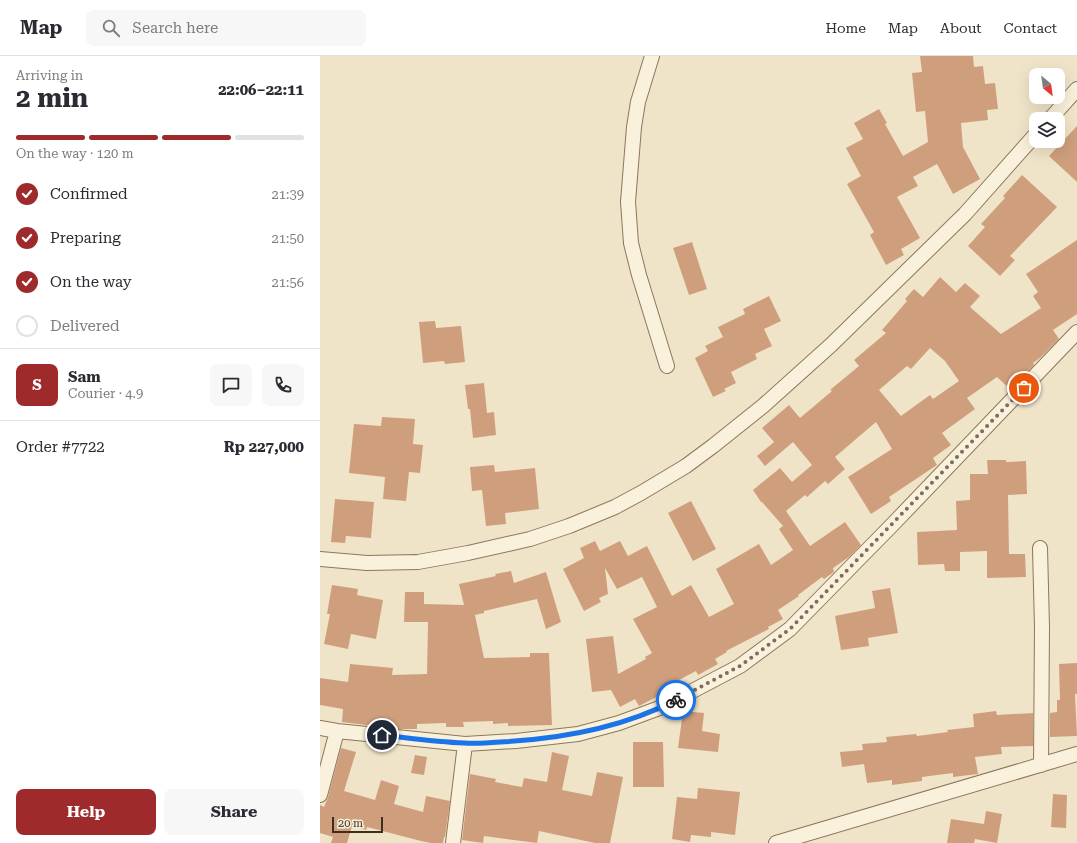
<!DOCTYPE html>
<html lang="en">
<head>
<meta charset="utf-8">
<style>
  body { margin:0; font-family:"Roboto Serif",serif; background:#f7f7f7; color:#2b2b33; height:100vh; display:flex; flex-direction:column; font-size:15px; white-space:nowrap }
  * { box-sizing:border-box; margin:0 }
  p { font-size:13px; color:#7c7c81 }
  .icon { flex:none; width:22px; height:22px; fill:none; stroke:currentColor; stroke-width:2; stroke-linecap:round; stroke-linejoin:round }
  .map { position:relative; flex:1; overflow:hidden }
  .drawer { display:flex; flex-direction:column; background:#fff; width:320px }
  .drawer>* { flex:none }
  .needle { width:26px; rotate:151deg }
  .controls { position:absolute; left:709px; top:12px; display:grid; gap:8px }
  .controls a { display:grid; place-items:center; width:36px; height:36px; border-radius:8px; background:#fff; box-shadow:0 4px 16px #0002; font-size:20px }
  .scale { position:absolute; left:12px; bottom:10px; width:51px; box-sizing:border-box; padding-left:4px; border:2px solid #3d2e20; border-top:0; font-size:11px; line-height:14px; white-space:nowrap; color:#3d2e20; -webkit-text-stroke:3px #f7eed8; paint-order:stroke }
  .pin { position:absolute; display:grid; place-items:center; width:34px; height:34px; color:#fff; margin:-17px; border:2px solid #fff; border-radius:50%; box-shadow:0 1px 4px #0007 }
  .courier { position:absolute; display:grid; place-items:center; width:40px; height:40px; margin:-20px; border:3px solid #1a73e8; border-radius:50%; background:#fff; color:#222; box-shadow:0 1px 5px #0007 }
  .head em { font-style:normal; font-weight:700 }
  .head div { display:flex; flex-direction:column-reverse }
  .head { display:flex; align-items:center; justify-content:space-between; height:68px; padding:0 16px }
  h1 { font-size:26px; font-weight:700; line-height:30px }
  .bar { display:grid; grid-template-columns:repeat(4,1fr); gap:6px 4px; align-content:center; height:48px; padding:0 16px }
  .bar i { height:5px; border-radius:3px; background:#e1e1e2 }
  .bar .active { background:#9e2a2b }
  .bar p { grid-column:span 4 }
  .line { display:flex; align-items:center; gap:10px; padding:0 16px; border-top:1px solid #e1e1e2 }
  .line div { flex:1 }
  .round { display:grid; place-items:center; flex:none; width:42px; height:42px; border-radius:8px; background:#f7f7f7 }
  ol { padding:0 16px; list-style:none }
  li { display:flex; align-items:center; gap:12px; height:44px }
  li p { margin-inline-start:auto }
  li .icon { padding:4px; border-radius:50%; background:#9e2a2b; color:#fff; stroke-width:4 }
  li:last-child { color:#7c7c81 }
  li i { width:22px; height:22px; border:2px solid #e1e1e2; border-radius:50% }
  .primary-button { display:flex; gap:8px; margin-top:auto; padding:8px 16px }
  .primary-button a { flex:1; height:46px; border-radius:8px; background:#9e2a2b; color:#fff; font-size:16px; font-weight:700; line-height:46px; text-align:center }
  .primary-button a+a { background:#f7f7f7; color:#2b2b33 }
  header { display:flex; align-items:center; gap:24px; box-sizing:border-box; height:56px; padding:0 20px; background:#fff; border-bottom:1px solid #e1e1e2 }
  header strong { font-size:19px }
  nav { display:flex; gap:22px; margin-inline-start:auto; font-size:14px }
  .search { width:280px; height:36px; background:#f7f7f7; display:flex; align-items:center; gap:10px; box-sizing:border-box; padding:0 14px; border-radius:8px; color:#7c7c81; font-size:15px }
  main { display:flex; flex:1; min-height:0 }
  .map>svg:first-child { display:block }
  .building { fill:#cf9f7d; fill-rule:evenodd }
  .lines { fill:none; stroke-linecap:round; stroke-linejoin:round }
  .street-casing { stroke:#8d765c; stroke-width:16 }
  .street { stroke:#faf1dc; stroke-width:14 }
  .done { stroke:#7c6e5b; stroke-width:4; stroke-dasharray:0 7.2 }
  .route { stroke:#1a73e8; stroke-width:5 }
</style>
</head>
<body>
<header>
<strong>Map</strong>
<div class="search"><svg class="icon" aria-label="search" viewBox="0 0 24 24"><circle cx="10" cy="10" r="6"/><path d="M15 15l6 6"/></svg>Search here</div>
<nav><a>Home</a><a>Map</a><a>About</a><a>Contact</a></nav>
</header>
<main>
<section class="drawer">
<div class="head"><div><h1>2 min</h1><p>Arriving in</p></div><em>22:06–22:11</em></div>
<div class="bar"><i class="active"></i><i class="active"></i><i class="active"></i><i></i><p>On the way · 120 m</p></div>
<ol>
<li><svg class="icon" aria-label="check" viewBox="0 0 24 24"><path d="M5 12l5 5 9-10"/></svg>Confirmed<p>21:39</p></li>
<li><svg class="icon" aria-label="check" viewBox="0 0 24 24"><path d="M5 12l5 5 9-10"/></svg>Preparing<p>21:50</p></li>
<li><svg class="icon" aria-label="check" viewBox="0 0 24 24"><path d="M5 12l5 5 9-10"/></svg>On the way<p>21:56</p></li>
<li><i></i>Delivered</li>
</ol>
<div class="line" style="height:72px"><b class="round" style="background:#9e2a2b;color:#fff">S</b><div><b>Sam</b><p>Courier · 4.9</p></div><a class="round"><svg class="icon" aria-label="chat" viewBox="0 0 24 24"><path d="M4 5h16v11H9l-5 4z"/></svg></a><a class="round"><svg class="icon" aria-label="phone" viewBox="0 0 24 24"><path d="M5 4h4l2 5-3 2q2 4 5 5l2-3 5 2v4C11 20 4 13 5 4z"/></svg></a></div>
<div class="line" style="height:52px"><div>Order #7722</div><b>Rp 227,000</b></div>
<div class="primary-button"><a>Help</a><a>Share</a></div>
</section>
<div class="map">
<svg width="757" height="787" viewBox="0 0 757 787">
  <rect width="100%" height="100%" fill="#f0e4c8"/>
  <path class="building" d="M600,0H653L654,11L663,10L665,28L675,27L678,53L667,54L668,64L641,67L643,91L660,123L633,138L617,108L593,121L598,130L577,141L600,182L581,193L584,199L566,209L550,179L554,176L527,128L541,120L526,92L543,83L534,67L559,53L567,67L565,68L583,100L608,86L605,55L596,56L592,17L602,16Z
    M757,70V126L729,100Z
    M702,119L737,151L690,200L695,204L680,220L648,190L665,171L661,168L685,142L683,140Z
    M757,184V258L733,274L739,283L721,301L713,307L714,309L690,333L677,321L647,342L655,353L622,377L631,389L613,402L617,409L569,441L571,445L551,458L528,421L572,393L556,366L515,401L525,413L508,428L505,425L487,441L485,439L466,455L490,490L525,466L541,489L529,501L513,512L514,516L504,523L502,521L478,539L479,540L458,554L463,563L448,571L449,573L406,595L407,596L395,603L398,608L378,619L376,615L340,634L342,638L319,650L315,643L300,651L291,634L272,636L266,583L293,580L298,618L326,603L325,601L332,597L313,563L337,551L322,521L297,533L285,512L288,538L279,542L281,546L264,555L243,513L264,502L260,492L275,485L280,495L300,485L308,500L327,490L352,540L371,529L389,561L414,548L396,513L439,488L451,509L473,494L459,473L463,470L442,446H441L433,434L460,412L472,426L492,409L473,386L445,410L437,400L454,386L442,372L469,349L480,362L512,335L510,334L539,310L534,304L566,277L562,274L587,245L585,243L594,233L603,241L620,221L636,236L645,227L660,240L650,251L681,278L721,252L713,240L718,236L706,218ZM610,292L625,305L639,325L613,343L610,339L581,360L559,334L587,310L591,313Z
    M372,186L387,233L369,239L353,192Z
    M449,240L461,265L444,273L452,290L435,298L437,303L411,316L416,327L404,333L406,335L393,341L375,302L388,295L385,290L403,281L398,271L425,258L423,253Z
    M115,265L116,272L141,270L145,306L125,308L124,305L103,307L99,266Z
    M164,327L167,357L174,356L176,379L153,382L150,353H148L145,329Z
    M62,361L95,363L93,388L103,389L100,417L89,416L86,445L63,443L65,421L29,417L34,368L61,370Z
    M667,404H686V406L706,405L707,438L688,439L689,498H705L706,521L667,522V495L640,496V515H625L624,508L598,509L597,476L637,474L636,445L650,444V418H668Z
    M174,409L175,416L215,412L219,453L185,457L186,468L166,470L162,434L152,435L150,411Z
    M15,443L54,446L51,482L26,480L25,487L11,486Z
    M371,445L396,493L373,505L348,457Z
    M191,515L194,527L226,516L241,566L226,573L217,543L164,555V557L155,559L164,602L210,601V597H229L232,669L188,670V667L173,668V665L143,666L144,671H126V667L97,668V673H78V671H62L22,666L23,653L0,649V622L28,626L30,608L73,612L72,619L107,618L108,566H84L85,536H104V548L144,549L139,528L176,520L175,518Z
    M12,529L38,533L37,539L63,544L56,583L31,578L28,593L4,588L10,558H7Z
    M570,532L578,577L548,582L549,590L521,594L515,560L555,552L552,535Z
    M757,607V638H755L757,680L730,681V657L737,656V644H740L739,608Z
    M363,655L384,657L382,675L400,678L398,696L358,692Z
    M676,655L677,659L713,657V690L681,691L682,698L655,701L658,718L633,721V717L602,721V725L572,729V724L547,727L544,708L522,711L520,696L543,694L542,688L567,686L566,681L596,678L597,680L628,676L627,674L654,671L653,658Z
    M313,686H343L344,731H313Z
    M21,692L36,696L24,735L55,744L61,724L79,730L74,748L103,756L106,740L130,745L125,781H124L123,787H111L101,785L47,771L46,774L32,770L27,787H11L13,781L0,777V749L4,751L8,741Z
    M232,696L249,700L242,734L272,740L277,716L303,721L290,787H275L219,775L217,787L164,780L163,787L142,784L150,718L176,723L175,726L202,731L204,722L227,726Z
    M95,699L107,701L104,719L91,717Z
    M378,732L420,736L415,779L391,776V781L371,779L370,786L352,783L357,741L377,743Z
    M733,738L747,739L746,772L731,771Z
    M666,755L682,758L677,787L655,783L654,787H627L631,763L664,768Z"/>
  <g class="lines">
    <defs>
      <path id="street" d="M332,0L318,46L314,71L308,146L311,187L319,219L347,310
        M730,63L757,33
        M720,492L722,571L721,709
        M0,503L47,507L98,506L148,497L210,483L249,470L295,451L321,437L366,410L393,390L443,350L511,289L645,158L716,78
        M0,672L17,675L145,688L196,685L258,678L299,667L342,651L420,610L470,573L574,467L757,276
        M0,739L17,675
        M133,787L145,688
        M456,787L757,698"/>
    </defs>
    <use href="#street" class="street-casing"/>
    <use href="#street" class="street"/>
  </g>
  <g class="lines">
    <path class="done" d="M356,644L420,610L470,573L704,332"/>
    <path class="route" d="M62,679C89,682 117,686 144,687C156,688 168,687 180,686C241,683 302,672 356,644"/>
  </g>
</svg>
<div class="controls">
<a><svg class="needle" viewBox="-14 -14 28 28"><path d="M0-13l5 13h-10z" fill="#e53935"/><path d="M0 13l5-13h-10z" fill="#7c7c81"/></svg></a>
<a><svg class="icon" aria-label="layers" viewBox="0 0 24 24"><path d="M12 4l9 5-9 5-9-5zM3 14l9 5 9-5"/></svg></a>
</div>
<div class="scale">20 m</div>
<div class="pin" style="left:704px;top:332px;background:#ea580c"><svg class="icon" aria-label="bag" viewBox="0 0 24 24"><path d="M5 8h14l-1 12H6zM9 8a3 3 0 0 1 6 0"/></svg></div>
<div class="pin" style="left:62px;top:679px;background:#1f2937"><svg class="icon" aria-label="home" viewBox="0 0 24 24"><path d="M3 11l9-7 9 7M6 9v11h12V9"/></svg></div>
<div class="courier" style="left:356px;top:644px"><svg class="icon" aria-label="bike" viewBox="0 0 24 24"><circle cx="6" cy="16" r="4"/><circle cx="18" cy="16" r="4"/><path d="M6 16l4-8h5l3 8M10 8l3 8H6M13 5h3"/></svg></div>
</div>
</main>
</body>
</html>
